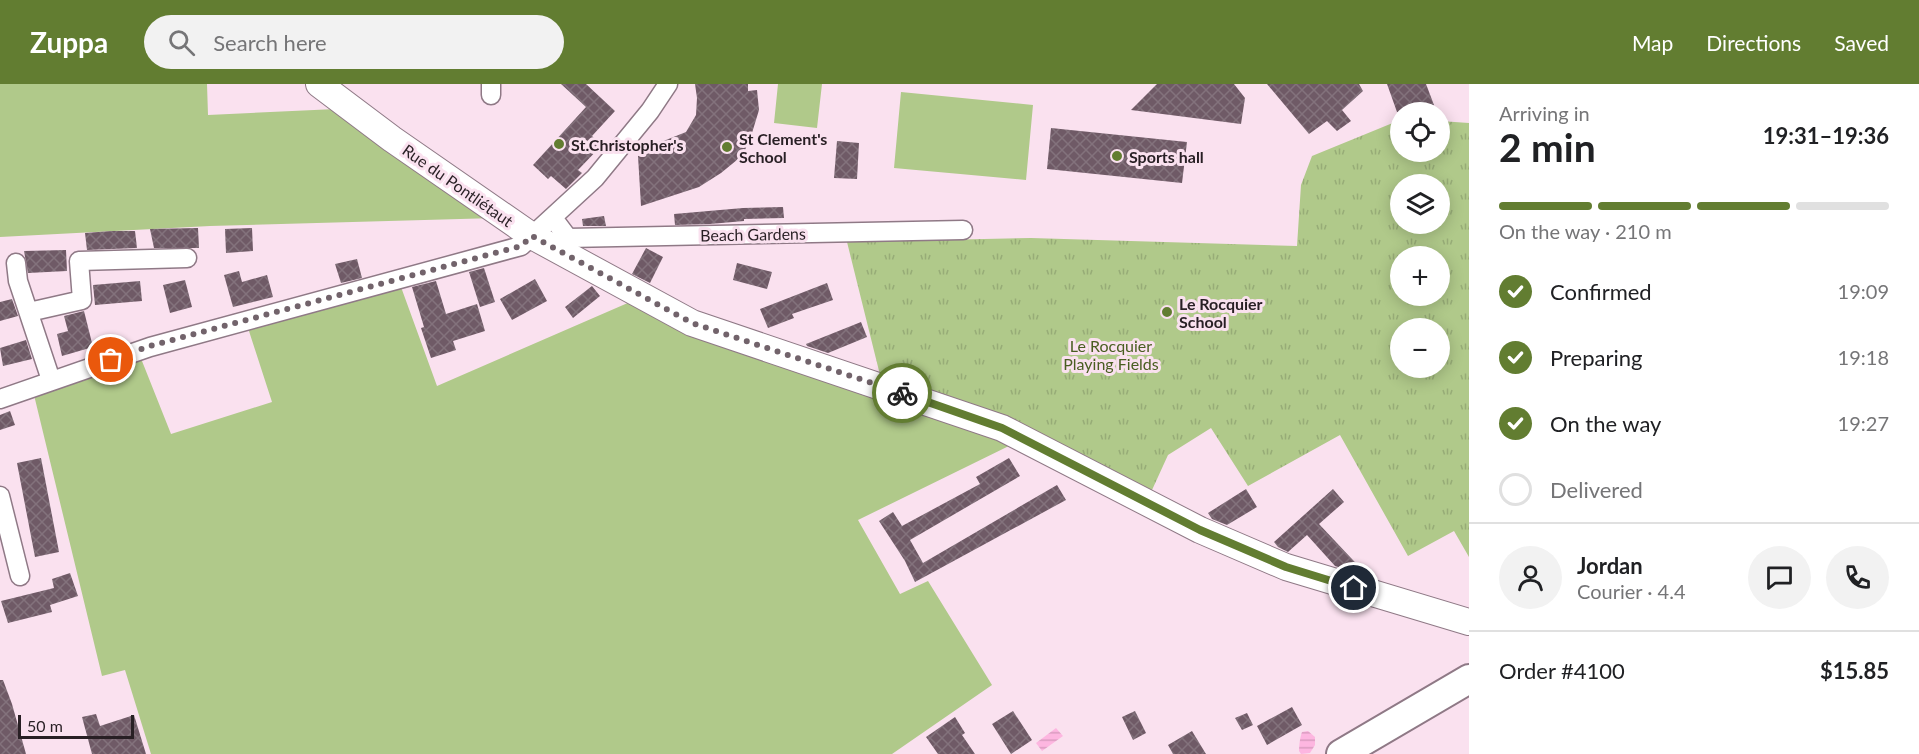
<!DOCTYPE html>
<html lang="en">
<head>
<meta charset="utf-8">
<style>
  body { margin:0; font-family:Lato,sans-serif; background:#f2f2f2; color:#202124; height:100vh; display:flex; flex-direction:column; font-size:22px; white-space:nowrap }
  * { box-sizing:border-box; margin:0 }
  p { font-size:20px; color:#757577 }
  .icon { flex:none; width:33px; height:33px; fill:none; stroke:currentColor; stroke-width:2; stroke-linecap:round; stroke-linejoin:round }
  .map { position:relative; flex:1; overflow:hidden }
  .details { display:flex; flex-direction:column; background:#fff; width:450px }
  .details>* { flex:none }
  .controls { position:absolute; left:1390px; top:18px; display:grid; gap:12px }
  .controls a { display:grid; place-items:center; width:60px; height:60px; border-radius:50%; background:#fff; box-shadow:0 3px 15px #0003; font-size:30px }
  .scale { position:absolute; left:18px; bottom:15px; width:116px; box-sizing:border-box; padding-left:6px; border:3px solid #281f24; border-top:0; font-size:16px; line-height:21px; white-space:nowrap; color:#281f24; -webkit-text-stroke:4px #fae1ef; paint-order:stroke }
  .pin { position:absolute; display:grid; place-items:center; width:51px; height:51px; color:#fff; margin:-26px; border:3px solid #fff; border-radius:50%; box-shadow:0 2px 6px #0007 }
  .courier { position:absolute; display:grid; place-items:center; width:60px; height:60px; margin:-30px; border:4px solid #627d31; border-radius:50%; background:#fff; color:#222; box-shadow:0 2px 8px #0007 }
  .summary em { font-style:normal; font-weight:700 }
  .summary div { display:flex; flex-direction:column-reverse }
  .summary { display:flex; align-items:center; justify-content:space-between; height:102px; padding:0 30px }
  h1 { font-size:39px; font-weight:700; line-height:45px }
  .bar { display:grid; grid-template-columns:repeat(4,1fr); gap:9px 6px; align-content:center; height:72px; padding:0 30px }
  .bar i { height:8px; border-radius:4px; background:#e0e0e0 }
  .bar .active { background:#627d31 }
  .bar p { grid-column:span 4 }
  .line { display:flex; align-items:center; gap:15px; padding:0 30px; border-top:2px solid #e0e0e0 }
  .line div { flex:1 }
  .round { display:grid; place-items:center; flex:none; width:63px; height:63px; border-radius:32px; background:#f2f2f2 }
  ol { padding:0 30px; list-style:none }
  li { display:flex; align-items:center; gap:18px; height:66px }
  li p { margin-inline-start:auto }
  li .icon { padding:6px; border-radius:50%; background:#627d31; color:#fff; stroke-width:4 }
  li:last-child { color:#757577 }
  li i { width:33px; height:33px; border:3px solid #e0e0e0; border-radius:50% }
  header { display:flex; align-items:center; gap:36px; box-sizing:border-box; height:84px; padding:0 30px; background:#627d31; color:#fff }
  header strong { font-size:28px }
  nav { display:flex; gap:33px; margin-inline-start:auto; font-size:21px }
  .search { width:420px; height:54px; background:#f2f2f2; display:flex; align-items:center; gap:15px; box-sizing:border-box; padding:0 21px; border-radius:33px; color:#757577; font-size:22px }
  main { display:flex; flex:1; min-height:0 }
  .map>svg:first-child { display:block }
  .grass { fill:#b0c98a }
  .park { fill:url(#park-tufts); fill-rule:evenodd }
  .water { fill:url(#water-rules) }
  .building { fill:url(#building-cross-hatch) }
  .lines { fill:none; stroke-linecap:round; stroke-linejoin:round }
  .street-casing { stroke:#8f7986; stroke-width:21 }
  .secondary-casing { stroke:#8f7986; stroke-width:28 }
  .primary-casing { stroke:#8f7986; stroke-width:32 }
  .street { stroke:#fff; stroke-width:18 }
  .secondary { stroke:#fff; stroke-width:26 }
  .primary { stroke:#fff; stroke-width:28 }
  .done { stroke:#72636b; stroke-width:6; stroke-dasharray:0 10.8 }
  .route { stroke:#627d31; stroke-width:8 }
  .poi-dot { fill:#627d31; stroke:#fae1ef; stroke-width:2 }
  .labels { text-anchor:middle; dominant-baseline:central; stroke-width:6; stroke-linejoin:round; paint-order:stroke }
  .poi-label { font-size:16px; font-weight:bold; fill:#281f24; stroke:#fae1ef; text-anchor:start }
  .street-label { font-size:16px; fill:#281f24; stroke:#fae1ef }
  .park-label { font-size:16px; fill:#495e21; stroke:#fae1ef }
</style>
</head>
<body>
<header>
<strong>Zuppa</strong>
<div class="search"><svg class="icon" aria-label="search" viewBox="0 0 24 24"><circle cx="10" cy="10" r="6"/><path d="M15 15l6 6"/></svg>Search here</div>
<nav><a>Map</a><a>Directions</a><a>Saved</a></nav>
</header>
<main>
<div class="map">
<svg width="1469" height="670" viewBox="0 0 1469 670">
  <defs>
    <pattern id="park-tufts" width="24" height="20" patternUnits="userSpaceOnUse" patternTransform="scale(1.5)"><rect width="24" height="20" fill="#b0c98a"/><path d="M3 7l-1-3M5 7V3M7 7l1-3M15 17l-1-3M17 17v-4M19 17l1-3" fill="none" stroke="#97ac77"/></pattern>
    <pattern id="water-rules" width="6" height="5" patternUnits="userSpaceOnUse" patternTransform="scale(1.5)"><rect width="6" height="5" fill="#fdb6e0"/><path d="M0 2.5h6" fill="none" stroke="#d99cc0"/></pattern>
    <pattern id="building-cross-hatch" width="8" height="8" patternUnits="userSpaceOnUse" patternTransform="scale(1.5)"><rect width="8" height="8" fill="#6f5a66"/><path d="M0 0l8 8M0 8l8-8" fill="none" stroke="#83727c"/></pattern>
  </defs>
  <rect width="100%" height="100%" fill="#fae1ef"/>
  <path class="grass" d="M0,0H207L208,31L336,25L496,134L210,142L0,153Z
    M778,0H822L817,44L774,39Z
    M901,8L1033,21L1026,96L894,84Z
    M401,203L437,302L630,218L1015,359L858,436L900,510L928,497L992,601L892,670H151L125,586L102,592L34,311L140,272L171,350L272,318L248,244Z"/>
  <path class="park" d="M1400,36L1401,68H1440V37L1469,39V473L1454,447L1408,472L1340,351L1248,402L1211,344L1168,371L1147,417L883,303L847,158L1031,154L1297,162L1301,101L1312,72ZM1401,100H1440V140H1401ZM1401,172H1440V212H1401ZM1401,244H1440V284H1401Z"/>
  <path class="water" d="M1056,644L1063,652L1042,667L1036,659Z
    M1308,647L1315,653V661L1310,669L1301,670L1299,667C1299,662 1300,653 1302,648Z"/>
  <path class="building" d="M561,0H586L615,27L592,52L602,61L578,86L582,89L566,105L551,92L548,95L533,81L586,23Z
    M695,0H748V7L757,6L759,26L752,49L743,71L721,89L699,103L641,122L638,72L645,71L644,60L666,56L686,48L696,31L697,14Z
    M1157,0H1234L1245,14L1241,40L1131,26Z
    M1267,0H1359L1363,7L1342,26L1351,37L1337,47L1327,37L1309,50Z
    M1387,0H1426L1434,21L1417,28H1397Z
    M1051,44L1187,58L1182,99L1047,85Z
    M837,57L859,59L857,95L834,94Z
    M783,123L784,134L744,135V137L710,140L675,141L674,130L743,124Z
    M604,132L606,142H583L582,135Z
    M198,144L199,164H154L150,145Z
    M252,144L253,167L226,169L225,145Z
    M112,147H135L137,164L87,166L85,149Z
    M646,164L663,173L650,199L632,190Z
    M66,166L67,187L28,189L24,167Z
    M357,175L362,194L341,199L335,180Z
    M737,179L772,188L767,205L733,196Z
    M484,184L495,218L480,223L469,188Z
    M239,187L242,198L267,191L273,213L233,223L224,191Z
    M535,195L547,217L512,236L500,215Z
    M185,196L192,223L170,229L163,201Z
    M140,197L142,217L95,221L93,201Z
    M436,197L446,230L477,220L485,247L453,257L456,266L431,274L421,244L424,243L412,203Z
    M827,199L833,216L792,230L794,234L768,244L760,225Z
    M592,202L600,212L573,234L565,223Z
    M12,215L18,232L0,237V218Z
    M84,227L93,263L62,272L57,250L68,247L64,232Z
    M861,238L867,253L828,269L807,262L806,260Z
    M26,256L32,275L3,282L0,264Z
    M10,327L15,341L0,346V331Z
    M41,374L59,468L35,473L17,379Z
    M1009,374L1020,392L910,456L923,479L1057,401L1066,416L915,498L905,477L879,437L893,428L902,442L980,400L976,393Z
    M1246,405L1257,423L1227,441L1212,435L1208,429Z
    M1333,405L1344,418L1319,440L1368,492L1335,482L1307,451L1288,468L1278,463L1274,458Z
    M70,489L78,512L50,521L52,528L8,539L1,517L54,504L52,495Z
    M0,596H3L12,620L26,670H0Z
    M1292,623L1302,641L1267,661L1257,642Z
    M1013,627L1032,656L1011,670L992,640Z
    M1135,627L1146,649L1133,656L1122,633Z
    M1247,629L1253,641L1242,646L1235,634Z
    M96,630L100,642L134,631L146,670H92L82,633Z
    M955,633L965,649L962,651L975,670H938L926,653Z
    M1192,647L1206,670H1173L1168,661Z"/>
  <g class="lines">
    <defs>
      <path id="street" d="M491,0V11
        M553,134L568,154L963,146
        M16,179L18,197L51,296
        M29,228L82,216L79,177L187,174
        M0,315L150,263L521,162L595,94L650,27L668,0
        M0,412L20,492"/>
      <path id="secondary" d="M319,0L392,55L532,152L692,239L1002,344L1200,446L1286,483L1469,538"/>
      <path id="primary" d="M1341,670L1469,595"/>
    </defs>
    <use href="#street" class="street-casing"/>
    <use href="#secondary" class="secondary-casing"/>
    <use href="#primary" class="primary-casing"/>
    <use href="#street" class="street"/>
    <use href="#secondary" class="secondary"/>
    <use href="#primary" class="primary"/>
  </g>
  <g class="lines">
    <path class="done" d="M111,276L150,262L521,162L532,152L692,239L902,309"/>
    <path class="route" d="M902,309L1002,344L1200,446L1286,483L1354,504"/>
  </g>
  <g class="poi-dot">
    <circle cx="559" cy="60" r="6"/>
    <circle cx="727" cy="63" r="6"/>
    <circle cx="1117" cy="72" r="6"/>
    <circle cx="1167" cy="228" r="6"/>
  </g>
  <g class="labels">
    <g class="poi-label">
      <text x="739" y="54">St Clement's<tspan x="739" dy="18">School</tspan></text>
      <text x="571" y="60">St.Christopher's</text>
      <text x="1129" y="72">Sports hall</text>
      <text x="1179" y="219">Le Rocquier<tspan x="1179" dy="18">School</tspan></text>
    </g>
    <g class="street-label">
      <text transform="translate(458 101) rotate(35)">Rue du Pontliétaut</text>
      <text transform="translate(753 150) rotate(-1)">Beach Gardens</text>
    </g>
    <g class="park-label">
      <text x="1111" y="261">Le Rocquier<tspan x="1111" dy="18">Playing Fields</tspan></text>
    </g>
  </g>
</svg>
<div class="controls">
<a><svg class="icon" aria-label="locate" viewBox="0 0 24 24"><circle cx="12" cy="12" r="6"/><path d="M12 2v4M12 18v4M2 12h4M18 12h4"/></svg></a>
<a><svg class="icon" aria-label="layers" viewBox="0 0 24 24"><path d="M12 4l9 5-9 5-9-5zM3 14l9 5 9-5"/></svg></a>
<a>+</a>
<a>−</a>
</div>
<div class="scale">50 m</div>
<div class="pin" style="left:111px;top:276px;background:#ea580c"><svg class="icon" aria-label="bag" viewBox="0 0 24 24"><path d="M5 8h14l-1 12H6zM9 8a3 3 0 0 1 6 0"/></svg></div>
<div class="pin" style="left:1354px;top:504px;background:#1f2937"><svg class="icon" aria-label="home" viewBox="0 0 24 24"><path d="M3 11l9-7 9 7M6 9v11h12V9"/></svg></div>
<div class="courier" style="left:902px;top:309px"><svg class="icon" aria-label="bike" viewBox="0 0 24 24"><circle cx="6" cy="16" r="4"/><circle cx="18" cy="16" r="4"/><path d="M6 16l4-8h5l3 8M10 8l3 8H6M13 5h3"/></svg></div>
</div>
<section class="details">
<div class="summary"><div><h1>2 min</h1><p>Arriving in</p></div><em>19:31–19:36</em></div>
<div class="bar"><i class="active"></i><i class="active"></i><i class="active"></i><i></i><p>On the way · 210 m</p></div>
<ol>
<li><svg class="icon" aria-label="check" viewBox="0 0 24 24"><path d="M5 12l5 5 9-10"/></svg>Confirmed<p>19:09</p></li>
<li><svg class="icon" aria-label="check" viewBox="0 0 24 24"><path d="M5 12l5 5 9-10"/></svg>Preparing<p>19:18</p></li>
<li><svg class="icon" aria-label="check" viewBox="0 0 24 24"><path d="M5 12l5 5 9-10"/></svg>On the way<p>19:27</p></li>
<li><i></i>Delivered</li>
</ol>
<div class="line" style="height:108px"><a class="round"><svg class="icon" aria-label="person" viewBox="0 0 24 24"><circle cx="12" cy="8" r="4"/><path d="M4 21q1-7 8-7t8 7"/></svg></a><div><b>Jordan</b><p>Courier · 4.4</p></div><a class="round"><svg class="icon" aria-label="chat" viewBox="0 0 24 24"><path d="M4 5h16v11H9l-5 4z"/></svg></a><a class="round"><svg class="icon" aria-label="phone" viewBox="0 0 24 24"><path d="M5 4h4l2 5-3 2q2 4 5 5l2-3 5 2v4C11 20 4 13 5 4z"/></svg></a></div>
<div class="line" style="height:78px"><div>Order #4100</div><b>$15.85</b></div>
</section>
</main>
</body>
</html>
